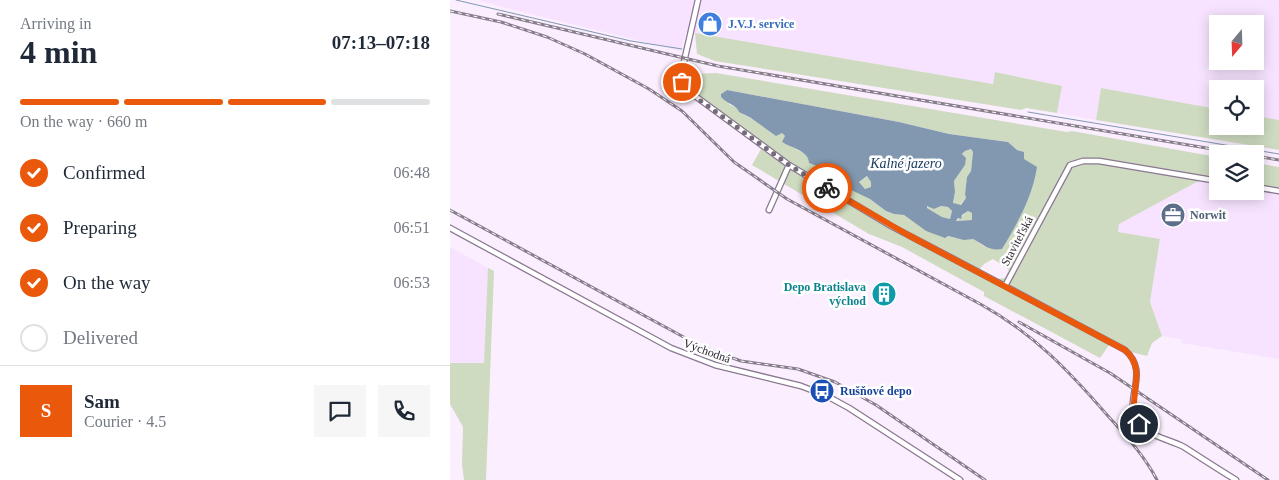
<!DOCTYPE html>
<html lang="en">
<head>
<meta charset="utf-8">
<style>
  body { margin:0; font-family:"Times New Roman",serif; background:#f6f6f7; color:#1f2937; height:100vh; display:flex; flex-direction:column; font-size:19px; white-space:nowrap }
  * { box-sizing:border-box; margin:0 }
  p { font-size:16px; color:#747a83 }
  .icon { flex:none; width:28px; height:28px; fill:none; stroke:currentColor; stroke-width:2; stroke-linecap:round; stroke-linejoin:round }
  .map { position:relative; flex:1; overflow:hidden }
  .panel { display:flex; flex-direction:column; background:#fff; width:450px }
  .panel>* { flex:none }
  .needle { width:32px; rotate:199deg }
  .controls { position:absolute; left:759px; top:15px; display:grid; gap:10px }
  .controls a { display:grid; place-items:center; width:55px; height:55px; border-radius:0px; background:#fff; box-shadow:0 2px 12px #0003; font-size:25px }
  .pin { position:absolute; display:grid; place-items:center; width:42px; height:42px; color:#fff; margin:-21px; border:2px solid #fff; border-radius:50%; box-shadow:0 1px 5px #0007 }
  .courier { position:absolute; display:grid; place-items:center; width:50px; height:50px; margin:-25px; border:4px solid #ea580c; border-radius:50%; background:#fff; color:#222; box-shadow:0 1px 6px #0007 }
  .headline em { font-style:normal; font-weight:700 }
  .headline div { display:flex; flex-direction:column-reverse }
  .headline { display:flex; align-items:center; justify-content:space-between; height:85px; padding:0 20px }
  h1 { font-size:32px; font-weight:700; line-height:38px }
  .bar { display:grid; grid-template-columns:repeat(4,1fr); gap:8px 5px; align-content:center; height:60px; padding:0 20px }
  .bar i { height:6px; border-radius:4px; background:#e0e1e3 }
  .bar .on { background:#ea580c }
  .bar p { grid-column:span 4 }
  .line { display:flex; align-items:center; gap:12px; padding:0 20px; border-top:1px solid #e0e1e3 }
  .line div { flex:1 }
  .round { display:grid; place-items:center; flex:none; width:52px; height:52px; border-radius:0px; background:#f6f6f7 }
  ol { padding:0 20px; list-style:none }
  li { display:flex; align-items:center; gap:15px; height:55px }
  li p { margin-inline-start:auto }
  li .icon { padding:5px; border-radius:50%; background:#ea580c; color:#fff; stroke-width:4 }
  li:last-child { color:#747a83 }
  li i { width:28px; height:28px; border:2px solid #e0e1e3; border-radius:50% }
  main { display:flex; flex:1; min-height:0 }
  .map>svg:first-child { display:block }
  .built { fill:#f7e3ff; fill-rule:evenodd }
  .green { fill:#cedbc0; fill-rule:evenodd }
  .water { fill:#8298b0; fill-rule:evenodd }
  .lines { fill:none; stroke-linecap:round; stroke-linejoin:round }
  .stream { stroke:#8298b0; stroke-width:1 }
  .minor-casing { stroke:#8a7891; stroke-width:7 }
  .minor { stroke:#fff; stroke-width:4.5 }
  .rail-casing { stroke:#877d8b; stroke-width:3 }
  .rail { stroke:#fff; stroke-width:1; stroke-dasharray:4; stroke-linecap:butt }
  .done { stroke:#756c79; stroke-width:5; stroke-dasharray:0 9 }
  .route { stroke:#ea580c; stroke-width:6 }
  .labels { text-anchor:middle; dominant-baseline:central; stroke-width:5; stroke-linejoin:round; paint-order:stroke }
  .shop-label { font-size:12px; font-weight:bold; fill:#366cbe; stroke:#fff; text-anchor:start }
  .service-label { font-size:12px; font-weight:bold; fill:#4e5e75; stroke:#fff; text-anchor:start }
  .street-label { font-size:12px; fill:#2e2631; stroke:#fff }
  .culture-label { font-size:12px; font-weight:bold; fill:#0d838f; stroke:#fff; text-anchor:end }
  .transit-label { font-size:12px; font-weight:bold; fill:#164399; stroke:#fff; text-anchor:start }
  .water-label { font-size:14px; font-style:italic; fill:#1a3d60; stroke:#fff }
</style>
</head>
<body>
<main>
<section class="panel">
<div class="headline"><div><h1>4 min</h1><p>Arriving in</p></div><em>07:13–07:18</em></div>
<div class="bar"><i class="on"></i><i class="on"></i><i class="on"></i><i></i><p>On the way · 660 m</p></div>
<ol>
<li><svg class="icon" aria-label="check" viewBox="0 0 24 24"><path d="M5 12l5 5 9-10"/></svg>Confirmed<p>06:48</p></li>
<li><svg class="icon" aria-label="check" viewBox="0 0 24 24"><path d="M5 12l5 5 9-10"/></svg>Preparing<p>06:51</p></li>
<li><svg class="icon" aria-label="check" viewBox="0 0 24 24"><path d="M5 12l5 5 9-10"/></svg>On the way<p>06:53</p></li>
<li><i></i>Delivered</li>
</ol>
<div class="line" style="height:90px"><b class="round" style="background:#ea580c;color:#fff">S</b><div><b>Sam</b><p>Courier · 4.5</p></div><a class="round"><svg class="icon" aria-label="chat" viewBox="0 0 24 24"><path d="M4 5h16v11H9l-5 4z"/></svg></a><a class="round"><svg class="icon" aria-label="phone" viewBox="0 0 24 24"><path d="M5 4h4l2 5-3 2q2 4 5 5l2-3 5 2v4C11 20 4 13 5 4z"/></svg></a></div>
</section>
<div class="map">
<svg width="829" height="480" viewBox="0 0 829 480">
  <rect width="100%" height="100%" fill="#faeeff"/>
  <path class="built" d="M30,0H829V120L805,116V89H768L767,109L651,88L646,120L607,113L612,86L545,72L543,84L236,32L231,51L29,1ZM768,24H805V61H768Z
    M758,176L767,178L768,191H805V184L829,188V359L732,343L731,339L712,336L700,303L710,240L668,232L669,224Z
    M0,247L38,268L34,363H0Z"/>
  <path class="green" d="M245,33L543,84L545,72L612,86L607,113L576,108L571,110L265,61L247,54Z
    M266,73L617,132L622,131L767,157V178L758,176L669,224L668,232L710,239L700,302L712,336L702,343L697,356L681,352L662,341L650,358L534,296V292L452,247L419,234L302,165L311,149L336,166L439,227L525,273L546,279L555,278L559,270L543,259L534,264L529,270L441,222L375,185L339,162L245,94L239,76L240,74ZM277,90L449,122L499,134L558,142L567,150L574,152V159L535,247L523,239L505,238L476,231L454,215L444,214L436,211L420,199L376,175L367,166L360,163L359,158L354,153L347,150L332,133L294,115L288,108L280,105L271,94Z
    M651,88L767,109L768,126H805V116L829,120V150L646,120Z
    M521,149L523,152L521,171L517,177L515,194L516,198L510,205L503,204L505,192L504,181L515,165L512,155L515,151Z
    M805,163L829,167V188L805,184Z
    M418,176L421,182V188L415,189L409,182Z
    M478,205L484,209L491,206L498,207L502,211L500,219L492,217L477,208Z
    M518,211L522,213V220L506,221Z
    M38,268L44,271L36,480H14L12,464L13,427L0,404V363H34Z"/>
  <path class="water" d="M277,90L449,122L499,134L558,142L567,150L574,152V159L587,167C582,198 568,222 552,249C539,251 534,245 523,239L514,240L498,236L495,238L476,231L454,215L444,214L436,211L420,199L395,187L376,175L367,166L359,163C359,151 342,148 332,142L335,136L332,133L326,136L301,118L289,112C287,105 277,104 271,97V94ZM521,149L523,152L521,171L517,177L515,194L516,198L511,205L503,203L505,192L504,181L515,165L516,158L512,154L515,151ZM417,176L421,182V187L415,189L409,182ZM477,206L484,209L491,206L498,207L502,211L500,219L492,217L477,208ZM518,211L522,213V220L506,221L508,218L511,219L512,215Z"/>
  <g class="lines">
    <path class="stream" d="M6,0L181,41L232,49
      M578,112L829,154"/>
    <defs>
      <path id="minor" d="M248,0L231,75L232,82L241,93L339,165L441,226L555,286L620,165L633,161H649L768,181
        M805,187L829,191
        M319,210L339,165
        M0,228L221,348L265,365L351,386L377,396L399,408L510,480
        M555,286L675,350C701,373 673,398 687,421C696,436 719,439 734,447C751,458 768,469 786,480"/>
    </defs>
    <use href="#minor" class="minor-casing"/>
    <use href="#minor" class="minor"/>
    <defs>
      <path id="rail" d="M0,11L51,22L97,37L135,54L199,89L232,111L284,162L337,199L532,305C584,334 619,371 658,416C676,436 694,455 707,480
        M48,14L268,66L792,154
        M805,156L829,160
        M0,210L252,347L291,361L348,369L385,382L426,405L535,480
        M569,322L660,373L818,480"/>
    </defs>
    <use href="#rail" class="rail-casing"/>
    <use href="#rail" class="rail"/>
  </g>
  <g class="lines">
    <path class="done" d="M232,82L240,93L339,165L377,188"/>
    <path class="route" d="M377,188L458,235L675,350C700,372 674,398 689,424"/>
  </g>
  <defs>
    <symbol id="shop-disc" viewBox="-11 -11 22 22"><circle r="9.5" fill="#3f7fe0" stroke="#fff"/><path d="M-5-2.5h2.3a2.7 3.5 0 0 1 5.4 0H5L5.5 6h-11ZM-1.5-2.5h3a1.5 2.3 0 0 0-3 0Z" fill="#fff"/></symbol>
    <symbol id="office-disc" viewBox="-11 -11 22 22"><circle r="9.5" fill="#5c6f8a" stroke="#fff"/><path d="M-6-3h4V-5.5h4V-3h4V5H-6ZM-1-4.5V-3h2v-1.5ZM-6 0V1H6V0Z" fill="#fff"/></symbol>
    <symbol id="building-disc" viewBox="-11 -11 22 22"><circle r="9.5" fill="#0f9aa8" stroke="#fff"/><path d="M-4-6H4V6H1V3H-1V6H-4ZM-2.5-4.3h1.7v1.8h-1.7ZM.8-4.3h1.7v1.8H.8ZM-2.5-1h1.7V.8h-1.7ZM.8-1h1.7V.8H.8Z" fill="#fff"/></symbol>
    <symbol id="bus-disc" viewBox="-11 -11 22 22"><circle r="9.5" fill="#1a4fb4" stroke="#fff"/><path d="M-5-6H5V4H4V6H2V4H-2V6H-4V4H-5ZM-3.5-4V0h7V-4ZM-3.5 1.2v1.5H-2V1.2ZM2 1.2v1.5H3.5V1.2Z" fill="#fff"/></symbol>
  </defs>
  <g fill-rule="evenodd">
    <use href="#shop-disc" x="246" y="10" width="28" height="28"/>
    <use href="#office-disc" x="709" y="201" width="28" height="28"/>
    <use href="#building-disc" x="420" y="280" width="28" height="28"/>
    <use href="#bus-disc" x="358" y="377" width="28" height="28"/>
  </g>
  <g class="labels">
    <g class="shop-label">
      <text x="278" y="24">J.V.J. service</text>
    </g>
    <g class="service-label">
      <text x="740" y="215">Norwit</text>
    </g>
    <g class="street-label">
      <text transform="translate(567 241) rotate(-62)">Staviteľská</text>
      <text transform="translate(257 351) rotate(20)">Východná</text>
    </g>
    <g class="culture-label">
      <text x="416" y="287">Depo Bratislava<tspan x="416" dy="14">východ</tspan></text>
    </g>
    <g class="transit-label">
      <text x="390" y="391">Rušňové depo</text>
    </g>
    <g class="water-label">
      <text x="456" y="163">Kalné jazero</text>
    </g>
  </g>
</svg>
<div class="controls">
<a><svg class="needle" viewBox="-14 -14 28 28"><path d="M0-13l5 13h-10z" fill="#e53935"/><path d="M0 13l5-13h-10z" fill="#747a83"/></svg></a>
<a><svg class="icon" aria-label="locate" viewBox="0 0 24 24"><circle cx="12" cy="12" r="6"/><path d="M12 2v4M12 18v4M2 12h4M18 12h4"/></svg></a>
<a><svg class="icon" aria-label="layers" viewBox="0 0 24 24"><path d="M12 4l9 5-9 5-9-5zM3 14l9 5 9-5"/></svg></a>
</div>
<div class="pin" style="left:232px;top:82px;background:#ea580c"><svg class="icon" aria-label="bag" viewBox="0 0 24 24"><path d="M5 8h14l-1 12H6zM9 8a3 3 0 0 1 6 0"/></svg></div>
<div class="pin" style="left:689px;top:424px;background:#1f2937"><svg class="icon" aria-label="home" viewBox="0 0 24 24"><path d="M3 11l9-7 9 7M6 9v11h12V9"/></svg></div>
<div class="courier" style="left:377px;top:188px"><svg class="icon" aria-label="bike" viewBox="0 0 24 24"><circle cx="6" cy="16" r="4"/><circle cx="18" cy="16" r="4"/><path d="M6 16l4-8h5l3 8M10 8l3 8H6M13 5h3"/></svg></div>
</div>
</main>
</body>
</html>
